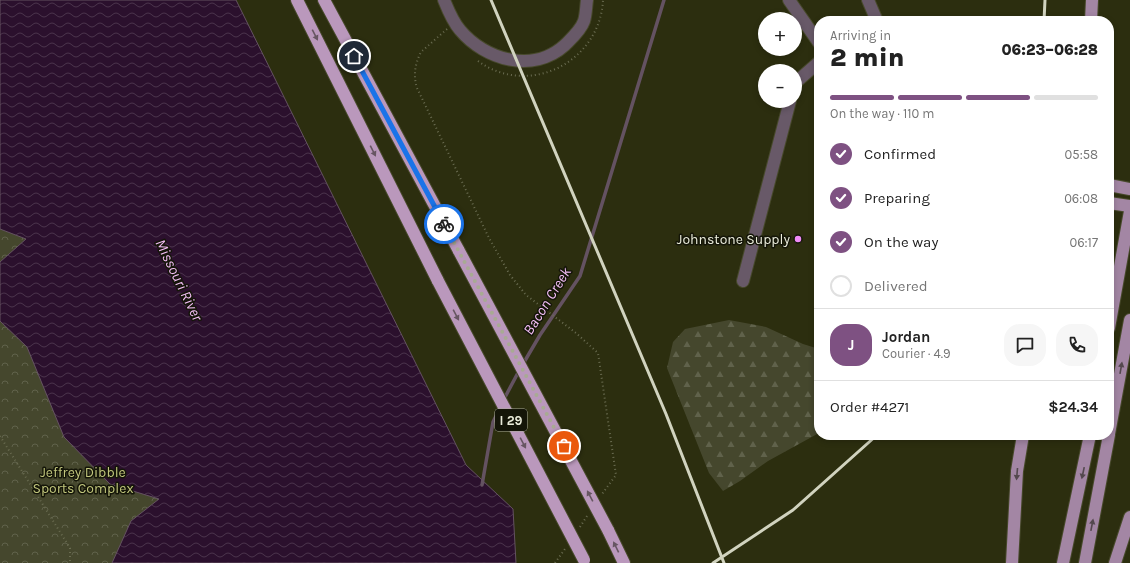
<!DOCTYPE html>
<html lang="en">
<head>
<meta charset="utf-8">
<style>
  body { margin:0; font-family:Karla,sans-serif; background:#f6f6f6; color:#222; height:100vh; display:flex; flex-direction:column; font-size:15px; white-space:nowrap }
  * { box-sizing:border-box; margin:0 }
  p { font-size:13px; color:#767676 }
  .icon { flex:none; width:22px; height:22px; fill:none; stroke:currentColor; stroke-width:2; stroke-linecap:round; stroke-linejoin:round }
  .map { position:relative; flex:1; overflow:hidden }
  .drawer { position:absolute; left:814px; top:16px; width:300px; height:424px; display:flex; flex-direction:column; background:#fff; border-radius:16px; box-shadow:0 2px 6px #0003 }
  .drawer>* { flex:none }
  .tools { position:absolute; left:758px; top:12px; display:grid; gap:8px }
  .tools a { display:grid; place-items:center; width:44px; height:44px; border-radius:50%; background:#fff; box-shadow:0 2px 6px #0003; font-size:20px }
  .pin { position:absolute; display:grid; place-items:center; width:34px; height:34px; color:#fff; margin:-17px; border:2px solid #fff; border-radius:50%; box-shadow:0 1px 4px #0007 }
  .courier { position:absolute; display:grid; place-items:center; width:40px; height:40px; margin:-20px; border:3px solid #1a73e8; border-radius:50%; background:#fff; color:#222; box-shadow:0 1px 5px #0007 }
  .overview em { font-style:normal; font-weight:800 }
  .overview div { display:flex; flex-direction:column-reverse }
  .overview { display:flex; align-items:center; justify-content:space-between; height:68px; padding:0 16px }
  h1 { font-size:26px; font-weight:800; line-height:30px }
  .bar { display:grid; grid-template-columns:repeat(4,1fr); gap:6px 4px; align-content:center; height:48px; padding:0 16px }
  .bar i { height:5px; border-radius:3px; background:#e0e0e0 }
  .bar .on { background:#7e5182 }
  .bar p { grid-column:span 4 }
  .line { display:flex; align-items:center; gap:10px; padding:0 16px; border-top:1px solid #e0e0e0 }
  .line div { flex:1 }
  .round { display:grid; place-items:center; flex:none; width:42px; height:42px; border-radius:16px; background:#f6f6f6 }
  ol { padding:0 16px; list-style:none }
  li { display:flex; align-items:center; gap:12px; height:44px }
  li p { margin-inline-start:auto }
  li .icon { padding:4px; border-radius:50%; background:#7e5182; color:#fff; stroke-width:4 }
  li:last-child { color:#767676 }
  li i { width:22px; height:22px; border:2px solid #e0e0e0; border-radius:50% }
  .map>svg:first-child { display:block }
  .forest { fill:url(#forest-firs) }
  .park { fill:url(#park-crowns) }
  .water { fill:url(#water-waves); stroke:#645261 }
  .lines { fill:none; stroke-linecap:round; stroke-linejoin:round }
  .stream { stroke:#645261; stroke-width:3.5 }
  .minor-casing { stroke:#47492b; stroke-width:14 }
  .major-casing { stroke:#47492b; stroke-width:14 }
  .highway-casing { stroke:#47492b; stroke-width:14 }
  .path { stroke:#6a6c51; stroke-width:2; stroke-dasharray:1 3; stroke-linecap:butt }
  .minor { stroke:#685968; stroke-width:12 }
  .major { stroke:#a386a4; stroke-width:12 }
  .highway { stroke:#ba98bc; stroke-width:12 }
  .rail { stroke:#d1d3bf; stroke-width:3 }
  .highway-bridge-casing { stroke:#47492b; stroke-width:14; stroke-linecap:butt }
  .highway-bridge { stroke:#ba98bc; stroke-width:12 }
  .oneway { fill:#675662 }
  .oneway2 { fill:#54484e }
  .done { stroke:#a8aa93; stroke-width:4; stroke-dasharray:0 7.2 }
  .route { stroke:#1a73e8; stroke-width:5 }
  .poi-dot { fill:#ef8bf7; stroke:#141508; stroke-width:1.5 }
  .labels { text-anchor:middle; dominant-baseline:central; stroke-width:3; stroke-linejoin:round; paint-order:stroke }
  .shield { fill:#141508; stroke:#aaac9b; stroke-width:1 }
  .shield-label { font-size:13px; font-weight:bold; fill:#eaecda }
  .poi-label { font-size:14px; fill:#eaecda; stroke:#141508; text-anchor:end }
  .park-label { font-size:14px; fill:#c1c67d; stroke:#141508 }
  .water-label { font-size:15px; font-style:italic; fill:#f3bef6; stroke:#141508 }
</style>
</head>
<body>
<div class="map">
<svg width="1130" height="563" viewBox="0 0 1130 563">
  <defs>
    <pattern id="forest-firs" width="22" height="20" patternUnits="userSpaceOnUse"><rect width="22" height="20" fill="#45472d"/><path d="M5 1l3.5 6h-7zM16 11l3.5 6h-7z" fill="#60624b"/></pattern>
    <pattern id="park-crowns" width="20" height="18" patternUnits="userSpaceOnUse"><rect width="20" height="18" fill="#45472d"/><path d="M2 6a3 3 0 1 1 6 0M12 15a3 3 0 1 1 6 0" fill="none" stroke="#60624b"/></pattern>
    <pattern id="water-waves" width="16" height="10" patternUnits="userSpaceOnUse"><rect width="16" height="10" fill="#2b102d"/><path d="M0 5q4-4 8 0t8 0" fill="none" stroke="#4a334b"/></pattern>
  </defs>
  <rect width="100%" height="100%" fill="#2c2e0f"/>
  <path class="forest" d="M729,320L766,327L803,344L819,349V433L768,461L740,481L723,491L709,473L667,368L673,342L685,329Z"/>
  <path class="park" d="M0,85L198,537L153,563H0Z"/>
  <path class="water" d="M0,0H236L466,465L513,509L516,563H112L131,521L159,499L110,484L64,437L27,347L0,321V262L26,239L0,229Z"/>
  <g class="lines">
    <path class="stream" d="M523,364L540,335L580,276L664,0
      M503,401L520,369
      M482,485L493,422L501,406"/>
    <defs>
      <path id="minor" d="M444,0C448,10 453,22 460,30C485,60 533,74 565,45C571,39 581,30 584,21C586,15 586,7 587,0
        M789,0L819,43
        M868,0L877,21
        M795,83L819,62
        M743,281L790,101"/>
      <path id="major" d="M1091,21L1092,0
        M1109,185L1130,189
        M1109,203L1130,206
        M1109,328L1130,211
        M1109,434L1130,320
        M1012,563L1017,471L1023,435
        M1063,563L1090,435
        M1085,563L1109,435
        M1115,563L1130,517"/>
      <path id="highway" d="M297,0L438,281
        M324,0L459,251
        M608,530L624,563"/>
    </defs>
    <use href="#minor" class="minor-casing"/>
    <use href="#major" class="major-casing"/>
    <use href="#highway" class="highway-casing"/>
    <path class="path" d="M447,29L421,52C415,64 413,75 417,88L489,238L510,275L526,295L576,333L598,353L616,475L602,494
      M478,61C529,98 600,62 603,0
      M0,436L70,548V563
      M580,527L587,516
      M555,563L565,549"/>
    <use href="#minor" class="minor"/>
    <use href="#major" class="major"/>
    <use href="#highway" class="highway"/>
    <path class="rail" d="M491,0L666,414L724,563
      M1044,21L1045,0
      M713,563L793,510L877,435"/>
    <defs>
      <path id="highway-bridge" d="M459,251L608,530
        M438,281L584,560"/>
    </defs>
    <use href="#highway-bridge" class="highway-bridge-casing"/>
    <use href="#highway-bridge" class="highway-bridge"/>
  </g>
  <defs><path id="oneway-solid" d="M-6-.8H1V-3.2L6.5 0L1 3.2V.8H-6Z"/></defs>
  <g class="oneway">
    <use href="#oneway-solid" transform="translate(315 35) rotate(63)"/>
    <use href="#oneway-solid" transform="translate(373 151) rotate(63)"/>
    <use href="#oneway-solid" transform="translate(456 315) rotate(62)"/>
    <use href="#oneway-solid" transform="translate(523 443) rotate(62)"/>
    <use href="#oneway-solid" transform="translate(590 496) rotate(-118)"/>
    <use href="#oneway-solid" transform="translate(616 547) rotate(-116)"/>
  </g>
  <g class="oneway2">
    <use href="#oneway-solid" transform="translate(1121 368) rotate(-80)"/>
    <use href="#oneway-solid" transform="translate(1083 473) rotate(102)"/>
    <use href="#oneway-solid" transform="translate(1017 474) rotate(95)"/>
    <use href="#oneway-solid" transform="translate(1092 525) rotate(-79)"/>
  </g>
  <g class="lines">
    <path class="done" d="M444,224L564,446"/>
    <path class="route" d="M354,56L444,224"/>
  </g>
  <circle class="poi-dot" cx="798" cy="239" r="4"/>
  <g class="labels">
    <rect class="shield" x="495" y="409" width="32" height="22" rx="3"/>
    <g class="shield-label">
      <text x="511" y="420">I 29</text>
    </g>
    <g class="poi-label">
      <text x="790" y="239">Johnstone Supply</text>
    </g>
    <g class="park-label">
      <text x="83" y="472">Jeffrey Dibble<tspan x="83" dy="16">Sports Complex</tspan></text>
    </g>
    <g class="water-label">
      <text transform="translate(179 280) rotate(64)">Missouri River</text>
      <text transform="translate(547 301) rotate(-58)">Bacon Creek</text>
    </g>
  </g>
</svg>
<div class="tools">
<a>+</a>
<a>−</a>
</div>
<div class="pin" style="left:564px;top:446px;background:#ea580c"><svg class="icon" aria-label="bag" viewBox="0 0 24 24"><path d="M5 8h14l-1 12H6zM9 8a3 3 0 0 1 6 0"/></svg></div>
<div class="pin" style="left:354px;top:56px;background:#1f2937"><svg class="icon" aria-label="home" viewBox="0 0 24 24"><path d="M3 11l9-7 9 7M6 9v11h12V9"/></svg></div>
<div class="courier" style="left:444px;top:224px"><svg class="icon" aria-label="bike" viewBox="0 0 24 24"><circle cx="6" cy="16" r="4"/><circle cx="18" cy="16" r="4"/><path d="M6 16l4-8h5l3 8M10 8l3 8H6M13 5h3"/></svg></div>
<section class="drawer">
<div class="overview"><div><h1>2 min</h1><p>Arriving in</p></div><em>06:23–06:28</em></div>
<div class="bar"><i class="on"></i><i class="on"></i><i class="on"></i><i></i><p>On the way · 110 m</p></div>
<ol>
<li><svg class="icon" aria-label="check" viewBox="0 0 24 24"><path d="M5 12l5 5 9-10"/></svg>Confirmed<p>05:58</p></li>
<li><svg class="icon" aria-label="check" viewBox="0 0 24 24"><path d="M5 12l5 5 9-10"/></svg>Preparing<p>06:08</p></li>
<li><svg class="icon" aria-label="check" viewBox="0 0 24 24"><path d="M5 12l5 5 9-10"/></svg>On the way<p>06:17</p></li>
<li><i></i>Delivered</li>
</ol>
<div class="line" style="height:72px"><b class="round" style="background:#7e5182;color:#fff">J</b><div><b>Jordan</b><p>Courier · 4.9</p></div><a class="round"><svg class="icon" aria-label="chat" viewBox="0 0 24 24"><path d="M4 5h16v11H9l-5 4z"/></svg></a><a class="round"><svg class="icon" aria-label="phone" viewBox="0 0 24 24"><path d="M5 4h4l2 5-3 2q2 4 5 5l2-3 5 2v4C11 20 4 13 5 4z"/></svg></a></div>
<div class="line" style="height:52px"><div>Order #4271</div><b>$24.34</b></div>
</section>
</div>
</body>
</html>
